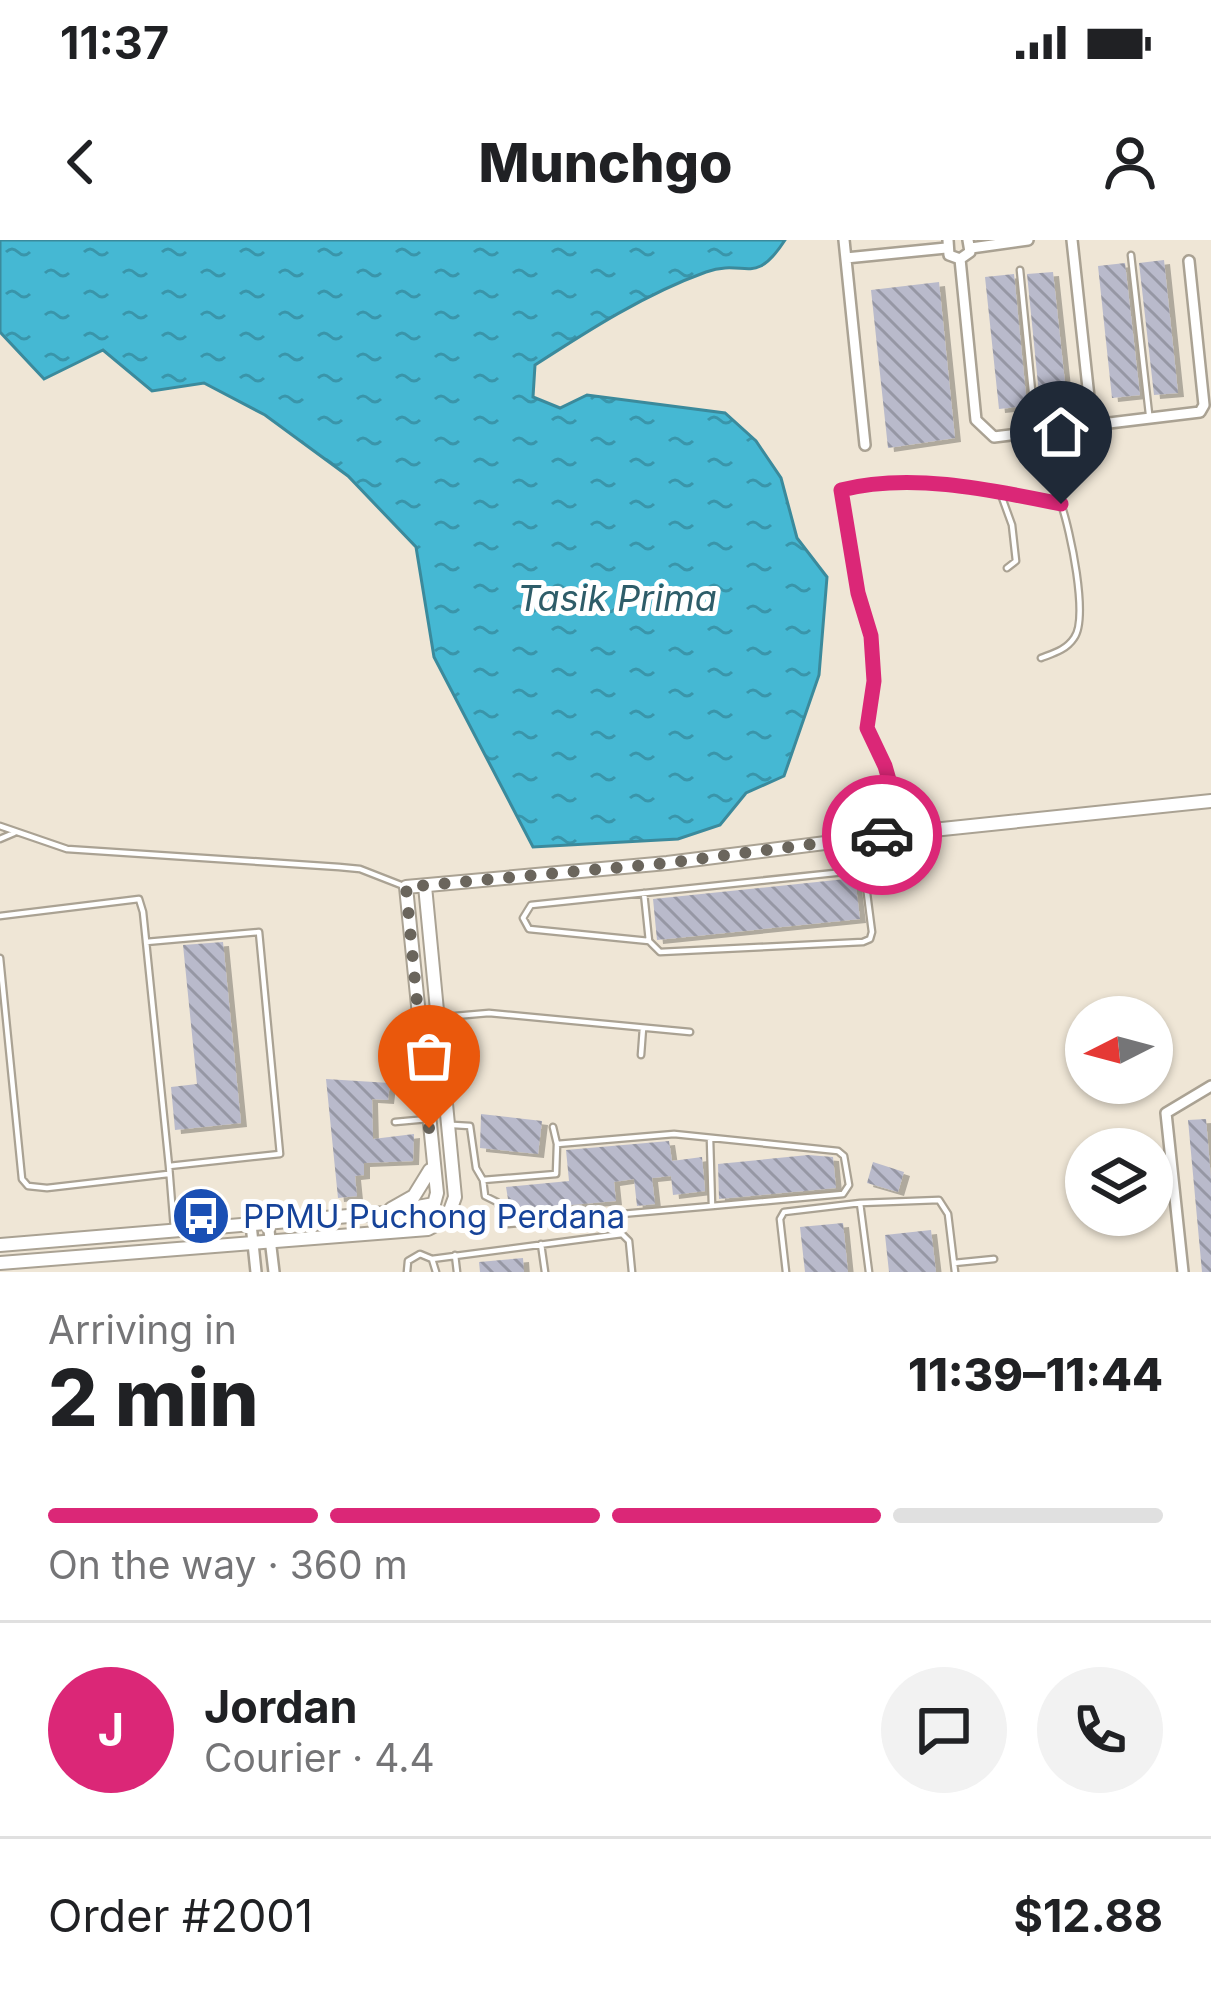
<!DOCTYPE html>
<html lang="en">
<head>
<meta charset="utf-8">
<style>
  body { margin:0; font-family:Inter,sans-serif; background:#f2f2f2; color:#202124; height:100vh; display:flex; flex-direction:column; font-size:45px; white-space:nowrap }
  * { box-sizing:border-box; margin:0 }
  p { font-size:39px; color:#757577 }
  .icon { flex:none; width:66px; height:66px; fill:none; stroke:currentColor; stroke-width:2; stroke-linecap:round; stroke-linejoin:round }
  .map { position:relative; height:1032px; overflow:hidden }
  .panel { display:flex; flex-direction:column; background:#fff; flex:1 }
  .panel>* { flex:none }
  .needle { width:78px; rotate:264deg }
  .controls { position:absolute; left:1065px; top:756px; display:grid; gap:24px }
  .controls a { display:grid; place-items:center; width:108px; height:108px; border-radius:50%; background:#fff; box-shadow:0 3px 9px #0004; font-size:60px }
  .pin { position:absolute; display:grid; place-items:center; width:102px; height:102px; color:#fff; margin:-123px -51px; border-radius:50% 50% 50% 0; rotate:-45deg; box-shadow:0 0 12px #0007 }
  .pin .icon { rotate:45deg }
  .courier { position:absolute; display:grid; place-items:center; width:120px; height:120px; margin:-60px; border:9px solid #db2777; border-radius:50%; background:#fff; color:#222; box-shadow:0 3px 15px #0007 }
  .headline em { font-style:normal; font-weight:800 }
  .headline div { display:flex; flex-direction:column-reverse }
  .headline { display:flex; align-items:center; justify-content:space-between; height:204px; padding:0 48px }
  h1 { font-size:78px; font-weight:800; line-height:90px }
  .bar { display:grid; grid-template-columns:repeat(4,1fr); gap:18px 12px; align-content:center; height:144px; padding:0 48px }
  .bar i { height:15px; border-radius:9px; background:#e0e0e0 }
  .bar .selected { background:#db2777 }
  .bar p { grid-column:span 4 }
  .line { display:flex; align-items:center; gap:30px; padding:0 48px; border-top:3px solid #e0e0e0 }
  .line div { flex:1 }
  .round { display:grid; place-items:center; flex:none; width:126px; height:126px; border-radius:63px; background:#f2f2f2 }
  .status { display:flex; justify-content:space-between; align-items:center; height:84px; padding:0 60px; background:#fff; direction:ltr }
  .status svg { height:33px; fill:currentColor }
  header { display:flex; justify-content:space-between; align-items:center; height:156px; padding:0 48px; background:#fff; font-size:54px; font-weight:800 }
  .map>svg:first-child { display:block }
  .water { fill:url(#water-ripples); stroke:#3b8a9c; stroke-width:3 }
  .building { fill:url(#building-back-hatch); filter:url(#shadow) }
  .lines { fill:none; stroke-linecap:round; stroke-linejoin:round }
  .service-casing { stroke:#aaa293; stroke-width:9 }
  .minor-casing { stroke:#aaa293; stroke-width:14 }
  .secondary-casing { stroke:#aaa293; stroke-width:16 }
  .service { stroke:#fff; stroke-width:4.5 }
  .minor { stroke:#fff; stroke-width:9 }
  .secondary { stroke:#fff; stroke-width:12 }
  .done { stroke:#6a655c; stroke-width:12; stroke-dasharray:0 21.6 }
  .route { stroke:#db2777; stroke-width:15 }
  .labels { text-anchor:middle; dominant-baseline:central; stroke-width:10; stroke-linejoin:round; paint-order:stroke }
  .transit-label { font-size:33px; fill:#164399; stroke:#fff; text-anchor:start }
  .water-label { font-size:36px; font-style:italic; fill:#2e5d69; stroke:#fff }
</style>
</head>
<body>
<div class="status"><b>11:37</b><svg viewBox="0 0 49 12"><path d="M0 12V9h3v3zM5 12V6h3v6zM10 12V3h3v9zM15 12V0h3v12zM26 1h20v11H26zM47 4h2v5h-2z"/></svg></div>
<header><svg class="icon" aria-label="back" viewBox="0 0 24 24"><path d="M15 5l-7 7 7 7"/></svg>Munchgo<svg class="icon" aria-label="person" viewBox="0 0 24 24"><circle cx="12" cy="8" r="4"/><path d="M4 21q1-7 8-7t8 7"/></svg></header>
<div class="map">
<svg width="1211" height="1032" viewBox="0 0 1211 1032">
  <defs>
    <pattern id="water-ripples" width="26" height="14" patternUnits="userSpaceOnUse" patternTransform="scale(3)"><rect width="26" height="14" fill="#45b8d3"/><path d="M2 4q2-2 4 0t4 0M15 11q2-2 4 0t4 0" fill="none" stroke="#3995aa"/></pattern>
    <pattern id="building-back-hatch" width="6" height="6" patternUnits="userSpaceOnUse" patternTransform="scale(3)"><rect width="6" height="6" fill="#b9bacb"/><path d="M-1 5l2 2M0 0l6 6M5-1l2 2" fill="none" stroke="#9697a4"/></pattern>
    <filter id="shadow"><feDropShadow dx="6" dy="4" stdDeviation="0" flood-color="#0004"/></filter>
  </defs>
  <rect width="100%" height="100%" fill="#efe6d6"/>
  <path class="water" d="M0,0H785C754,48 746,18 706,32C645,54 589,90 535,125L533,157L560,168L587,155L725,173L756,201L781,238L797,298L827,337L819,435L784,536L746,553L720,585L678,599L533,607L434,417L416,307L348,236L265,175L204,143L152,151L103,110L44,139L0,92Z"/>
  <path class="building" d="M1164,20L1178,153L1154,155L1139,23Z
    M1125,23L1140,155L1112,158L1098,26Z
    M1053,32L1066,152L1039,154L1027,34Z
    M1014,34L1027,166L999,169L985,37Z
    M939,42L955,198L888,208L871,50Z
    M855,638L860,679L657,700L653,659Z
    M223,702L241,883L175,890L171,847L197,844L183,705Z
    M326,839L390,843L388,860L372,859L373,899L414,894L413,921L364,923V935L355,936L357,956L338,958Z
    M481,874L542,881L538,914L480,908Z
    M1206,879L1211,939V1032H1202L1188,880Z
    M669,901L672,921L702,917L705,951L673,955L671,936L652,938L655,964L637,966L634,939L614,942L616,961L571,965L572,972L511,977L506,947L569,941L566,910Z
    M808,915L833,917L836,948L719,959L718,924Z
    M873,922L904,932L898,952L867,943Z
    M843,983L848,1032H805L800,987Z
    M931,990L936,1032H889L885,995Z
    M523,1018L524,1032H480L479,1022Z"/>
  <g class="lines">
    <defs>
      <path id="service" d="M1131,15L1149,174
        M1020,30L1036,191
        M1000,252L1012,285L1016,321L1007,328
        M0,586L67,609L339,627L360,629L401,645
        M903,590L885,527L867,488L874,441L871,396L858,353L841,251C911,232 992,249 1061,264C1070,289 1089,378 1074,398C1066,410 1054,413 1041,418
        M0,599L14,593
        M860,599L872,692L870,699L863,702L660,712L649,701L529,689L523,678L531,665L863,630
        M644,653L649,701
        M0,676L139,659L143,672L169,926
        M146,702L259,692L280,914L169,926L174,989
        M0,718L22,939L28,946L47,948L168,934
        M443,777L489,773L690,792
        M446,814L475,812
        M641,815L643,788
        M395,882L428,879
        M453,885L470,886L476,928L483,940L556,934L557,904L553,887
        M557,904L674,894L838,911L844,916L849,945L843,954L712,966
        M483,940L485,956L497,962L507,984L712,966L710,899
        M860,963L939,960L948,974L955,1032
        M541,1004L545,1032
        M455,1015L457,1032
        M432,1019L622,994L629,1001L632,1032
        M954,1023L994,1019
        M407,1032L408,1021L420,1014L432,1019L436,1032
        M786,1032L780,979L784,972L860,963L869,1032"/>
      <path id="minor" d="M844,0L865,205
        M948,0L949,15L960,19L970,12L968,0
        M1072,0L1092,185
        M971,8L1028,0
        M846,18L946,8
        M960,19L976,180L994,197L1200,172L1204,165L1189,21
        M268,982L274,1032
        M251,984L256,1032
        M1183,1032L1166,873L1211,846"/>
      <path id="secondary" d="M425,646L455,957L447,979
        M434,964L437,953L406,647L667,623L904,593L1211,561
        M391,969L414,956L430,930
        M0,1005L385,973L434,964
        M0,1023L428,989L447,979"/>
    </defs>
    <use href="#service" class="service-casing"/>
    <use href="#minor" class="minor-casing"/>
    <use href="#secondary" class="secondary-casing"/>
    <use href="#service" class="service"/>
    <use href="#minor" class="minor"/>
    <use href="#secondary" class="secondary"/>
  </g>
  <g class="lines">
    <path class="done" d="M429,888L406,647L667,623L882,595"/>
    <path class="route" d="M882,595L904,592L885,526L867,488L874,441L871,396L858,353L841,250C911,232 992,250 1061,264"/>
  </g>
  <defs>
    <symbol id="bus-disc" viewBox="-11 -11 22 22"><circle r="9.5" fill="#1a4fb4" stroke="#fff"/><path d="M-5-6H5V4H4V6H2V4H-2V6H-4V4H-5ZM-3.5-4V0h7V-4ZM-3.5 1.2v1.5H-2V1.2ZM2 1.2v1.5H3.5V1.2Z" fill="#fff"/></symbol>
  </defs>
  <g fill-rule="evenodd">
    <use href="#bus-disc" x="168" y="943" width="66" height="66"/>
  </g>
  <g class="labels">
    <g class="transit-label">
      <text x="243" y="976">PPMU Puchong Perdana</text>
    </g>
    <g class="water-label">
      <text x="617" y="358">Tasik Prima</text>
    </g>
  </g>
</svg>
<div class="controls">
<a><svg class="needle" viewBox="-14 -14 28 28"><path d="M0-13l5 13h-10z" fill="#e53935"/><path d="M0 13l5-13h-10z" fill="#757577"/></svg></a>
<a><svg class="icon" aria-label="layers" viewBox="0 0 24 24"><path d="M12 4l9 5-9 5-9-5zM3 14l9 5 9-5"/></svg></a>
</div>
<div class="pin" style="left:429px;top:888px;background:#ea580c"><svg class="icon" aria-label="bag" viewBox="0 0 24 24"><path d="M5 8h14l-1 12H6zM9 8a3 3 0 0 1 6 0"/></svg></div>
<div class="pin" style="left:1061px;top:264px;background:#1f2937"><svg class="icon" aria-label="home" viewBox="0 0 24 24"><path d="M3 11l9-7 9 7M6 9v11h12V9"/></svg></div>
<div class="courier" style="left:882px;top:595px"><svg class="icon" aria-label="car" viewBox="0 0 24 24"><path d="M5 17H2v-5l4-1 3-4h7l3 4 3 1v5h-3M9 17h6M6 11h13"/><circle cx="7" cy="17" r="2"/><circle cx="17" cy="17" r="2"/></svg></div>
</div>
<section class="panel">
<div class="headline"><div><h1>2 min</h1><p>Arriving in</p></div><em>11:39–11:44</em></div>
<div class="bar"><i class="selected"></i><i class="selected"></i><i class="selected"></i><i></i><p>On the way · 360 m</p></div>
<div class="line" style="height:216px"><b class="round" style="background:#db2777;color:#fff">J</b><div><b>Jordan</b><p>Courier · 4.4</p></div><a class="round"><svg class="icon" aria-label="chat" viewBox="0 0 24 24"><path d="M4 5h16v11H9l-5 4z"/></svg></a><a class="round"><svg class="icon" aria-label="phone" viewBox="0 0 24 24"><path d="M5 4h4l2 5-3 2q2 4 5 5l2-3 5 2v4C11 20 4 13 5 4z"/></svg></a></div>
<div class="line" style="height:156px"><div>Order #2001</div><b>$12.88</b></div>
</section>
</body>
</html>
